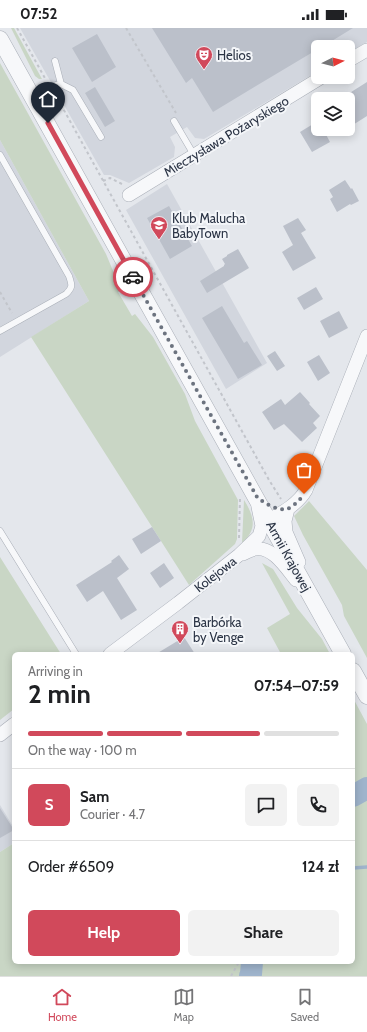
<!DOCTYPE html>
<html lang="en">
<head>
<meta charset="utf-8">
<style>
  body { margin:0; font-family:Cabin,sans-serif; background:#f2f2f2; color:#202124; height:100vh; display:flex; flex-direction:column; font-size:15px; white-space:nowrap }
  * { box-sizing:border-box; margin:0 }
  p { font-size:13px; color:#757577 }
  .icon { flex:none; width:22px; height:22px; fill:none; stroke:currentColor; stroke-width:2; stroke-linecap:round; stroke-linejoin:round }
  .map { position:relative; flex:1; overflow:hidden }
  .details { position:absolute; left:12px; top:624px; width:343px; height:312px; display:flex; flex-direction:column; background:#fff; border-radius:6px; box-shadow:0 2px 10px #0003 }
  .details>* { flex:none }
  .needle { width:26px; rotate:84deg }
  .buttons { position:absolute; left:311px; top:12px; display:grid; gap:8px }
  .buttons a { display:grid; place-items:center; width:44px; height:44px; border-radius:6px; background:#fff; box-shadow:0 2px 10px #0003; font-size:20px }
  .pin { position:absolute; display:grid; place-items:center; width:34px; height:34px; color:#fff; margin:-41px -17px; border-radius:50% 50% 50% 0; rotate:-45deg; box-shadow:0 0 4px #0007 }
  .pin .icon { rotate:45deg }
  .courier { position:absolute; display:grid; place-items:center; width:40px; height:40px; margin:-20px; border:3px solid #d1495b; border-radius:50%; background:#fff; color:#222; box-shadow:0 1px 5px #0007 }
  .head em { font-style:normal; font-weight:700 }
  .head div { display:flex; flex-direction:column-reverse }
  .head { display:flex; align-items:center; justify-content:space-between; height:68px; padding:0 16px }
  h1 { font-size:26px; font-weight:700; line-height:30px }
  .bar { display:grid; grid-template-columns:repeat(4,1fr); gap:6px 4px; align-content:center; height:48px; padding:0 16px }
  .bar i { height:5px; border-radius:3px; background:#e0e0e0 }
  .bar .current { background:#d1495b }
  .bar p { grid-column:span 4 }
  .line { display:flex; align-items:center; gap:10px; padding:0 16px; border-top:1px solid #e0e0e0 }
  .line div { flex:1 }
  .round { display:grid; place-items:center; flex:none; width:42px; height:42px; border-radius:6px; background:#f2f2f2 }
  .cta { display:flex; gap:8px; margin-top:auto; padding:8px 16px }
  .cta a { flex:1; height:46px; border-radius:6px; background:#d1495b; color:#fff; font-size:16px; font-weight:700; line-height:46px; text-align:center }
  .cta a+a { background:#f2f2f2; color:#202124 }
  .status { display:flex; justify-content:space-between; align-items:center; height:28px; padding:0 20px; background:#fff; direction:ltr }
  .status svg { height:11px; fill:currentColor }
  .dock { display:flex; justify-content:space-around; align-items:center; height:56px; border-top:1px solid #e0e0e0; background:#fff; font-size:11px; color:#757577 }
  .dock a { display:grid; justify-items:center; gap:2px }
  .dock .current { color:#d1495b }
  .map>svg:first-child { display:block }
  .built { fill:#d2d6de }
  .green { fill:#c9d6c5 }
  .lines { fill:none; stroke-linecap:round; stroke-linejoin:round }
  .stream { stroke:#9fb4cc; stroke-width:3.5 }
  .river { stroke:#9fb4cc; stroke-width:22 }
  .building { fill:#bbc0ca }
  .service-casing { stroke:#a9aeb7; stroke-width:7 }
  .minor-casing { stroke:#a9aeb7; stroke-width:14 }
  .tertiary-casing { stroke:#a9aeb7; stroke-width:17 }
  .path { stroke:#c2c5cb; stroke-width:2; stroke-dasharray:3 3; stroke-linecap:butt }
  .service { stroke:#f7f8fa; stroke-width:6 }
  .minor { stroke:#f7f8fa; stroke-width:13 }
  .tertiary { stroke:#f7f8fa; stroke-width:16 }
  .done { stroke:#6c737f; stroke-width:4; stroke-dasharray:0 7.2 }
  .route { stroke:#d1495b; stroke-width:5 }
  .labels { text-anchor:middle; dominant-baseline:central; stroke-width:4; stroke-linejoin:round; paint-order:stroke }
  .poi-label { font-size:13px; fill:#2b3445; stroke:#f4f6f9; text-anchor:start }
  .street-label { font-size:13px; fill:#2b3445; stroke:#f4f6f9 }
</style>
</head>
<body>
<div class="status"><b>07:52</b><svg viewBox="0 0 49 12"><path d="M0 12V9h3v3zM5 12V6h3v6zM10 12V3h3v9zM15 12V0h3v12zM26 1h20v11H26zM47 4h2v5h-2z"/></svg></div>
<div class="map">
<svg width="367" height="948" viewBox="0 0 367 948">
  <rect width="100%" height="100%" fill="#e4e7ec"/>
  <path class="built" d="M20,0H367V14L348,25V19H318V43L204,111L195,110L187,99L170,109L175,119L174,129L129,155L110,147H104Z
    M0,112L89,273L0,329Z
    M167,156L267,335L226,361L126,182Z
    M0,777L14,800V815L0,824Z"/>
  <path class="green" d="M11,0H14L42,51H39L35,48Z
    M0,35L106,226L121,262L118,264L132,288L135,286L153,309L185,366L195,393L238,472L237,511L235,516L189,557L31,309L89,273L0,112Z
    M244,472C254,488 258,501 242,515Z
    M309,473L367,542V630L344,588L342,577L303,507L294,488Z
    M0,529L61,626H14V681L0,692Z
    M262,535L273,541L297,580L322,611L330,626H281L267,600L290,586Z
    M353,670L367,696V948H0V824L14,815V934H353Z"/>
  <g class="lines">
    <path class="stream" d="M353,840L367,839"/>
    <path class="river" d="M353,768L367,760
      M250,948L251,946L252,934"/>
  </g>
  <path class="building" d="M152,0H353L322,19H318V21L256,58L213,84L192,50L186,55Z
    M97,6L116,39L92,54L72,20Z
    M367,54V88L348,100V66Z
    M95,59L115,93L105,99L85,65Z
    M318,93V101H323L330,114L312,124L300,104Z
    M345,152L351,161L352,160L359,173L351,177L350,176L337,184L330,171L333,169L329,162Z
    M169,178L192,218L170,231L147,190Z
    M298,190L306,202L301,205L316,230L293,243L282,224L293,217L283,198Z
    M238,221L249,240L207,265L200,253L224,238V237L225,236L222,231L227,228V227Z
    M316,259L323,271L304,282L297,270Z
    M222,278L244,315L247,313L262,337L238,351L202,290Z
    M339,283L348,300L329,310L320,293Z
    M275,323L285,338L277,343L267,328Z
    M319,327L330,345L318,353L307,334Z
    M300,364L310,375L309,376L320,388L313,395L317,400L302,414L284,396L274,402L262,384L281,371L285,377Z
    M152,499L161,513L141,526L132,511Z
    M119,527L129,541L117,550L137,582L121,592L103,563L87,574L76,557L112,534L111,533Z
    M164,535L174,550L160,560L150,545Z
    M184,609L195,626H156Z
    M0,780L14,802L0,810Z"/>
  <g class="lines">
    <defs>
      <path id="service" d="M55,33L61,56
        M34,68L50,59L56,57L61,56L73,62L101,109
        M174,93L194,127
        M0,127L69,248C72,257 73,259 66,266L0,303
        M0,503L76,626"/>
      <path id="minor" d="M348,33L367,22
        M129,167L322,49
        M288,481L285,493L286,504L299,534
        M269,492C283,484 298,476 306,462L367,308
        M243,526C247,524 251,522 255,521C273,518 286,540 296,552
        M110,626L178,575L239,527L259,508L262,498L258,479
        M0,707L14,696"/>
      <path id="tertiary" d="M0,11L343,626
        M353,643L367,668"/>
    </defs>
    <use href="#service" class="service-casing"/>
    <use href="#minor" class="minor-casing"/>
    <use href="#tertiary" class="tertiary-casing"/>
    <path class="path" d="M17,0L46,52
      M126,0L176,85
      M55,66L269,452L281,471
      M103,153L110,150L122,156
      M0,264L12,285
      M239,510L240,470
      M231,948L239,934"/>
    <use href="#service" class="service"/>
    <use href="#minor" class="minor"/>
    <use href="#tertiary" class="tertiary"/>
  </g>
  <g class="lines">
    <path class="done" d="M133,249L257,469C264,475 277,483 287,481C293,479 301,471 304,466"/>
    <path class="route" d="M48,95L133,249"/>
  </g>
  <defs>
    <symbol id="theatre-pin" viewBox="-11 -11 22 30"><path d="M0 17L-7.5 6A9.5 9.5 0 1 1 7.5 6Z" fill="#d1495b" stroke="#f4f6f9"/><path d="M-5-5.5Q0-4 5-5.5V0Q5 5 0 6Q-5 5-5 0ZM-3.3-2.5H-1v1.5H-3.3ZM1-2.5H3.3v1.5H1ZM-2.8 1Q0 5.5 2.8 1Z" fill="#fff"/></symbol>
    <symbol id="school-pin" viewBox="-11 -11 22 30"><path d="M0 17L-7.5 6A9.5 9.5 0 1 1 7.5 6Z" fill="#d1495b" stroke="#f4f6f9"/><path d="M0-5L7-2L0 1L-7-2ZM-4 1L0 2.5L4 1V4Q0 6-4 4Z" fill="#fff"/></symbol>
    <symbol id="building-pin" viewBox="-11 -11 22 30"><path d="M0 17L-7.5 6A9.5 9.5 0 1 1 7.5 6Z" fill="#d1495b" stroke="#f4f6f9"/><path d="M-4-6H4V6H1V3H-1V6H-4ZM-2.5-4.3h1.7v1.8h-1.7ZM.8-4.3h1.7v1.8H.8ZM-2.5-1h1.7V.8h-1.7ZM.8-1h1.7V.8H.8Z" fill="#fff"/></symbol>
  </defs>
  <g fill-rule="evenodd">
    <use href="#theatre-pin" x="194" y="17" width="20" height="27"/>
    <use href="#school-pin" x="149" y="187" width="20" height="27"/>
    <use href="#building-pin" x="170" y="591" width="20" height="27"/>
  </g>
  <g class="labels">
    <g class="poi-label">
      <text x="217" y="27">Helios</text>
      <text x="172" y="190">Klub Malucha<tspan x="172" dy="15">BabyTown</tspan></text>
      <text x="193" y="594">Barbórka<tspan x="193" dy="15">by Venge</tspan></text>
    </g>
    <g class="street-label">
      <text transform="translate(226 108) rotate(-31)">Mieczysława Pożaryskiego</text>
      <text transform="translate(289 528) rotate(61)">Armii Krajowej</text>
      <text transform="translate(215 546) rotate(-38)">Kolejowa</text>
    </g>
  </g>
</svg>
<div class="buttons">
<a><svg class="needle" viewBox="-14 -14 28 28"><path d="M0-13l5 13h-10z" fill="#e53935"/><path d="M0 13l5-13h-10z" fill="#757577"/></svg></a>
<a><svg class="icon" aria-label="layers" viewBox="0 0 24 24"><path d="M12 4l9 5-9 5-9-5zM3 14l9 5 9-5"/></svg></a>
</div>
<div class="pin" style="left:304px;top:466px;background:#ea580c"><svg class="icon" aria-label="bag" viewBox="0 0 24 24"><path d="M5 8h14l-1 12H6zM9 8a3 3 0 0 1 6 0"/></svg></div>
<div class="pin" style="left:48px;top:95px;background:#1f2937"><svg class="icon" aria-label="home" viewBox="0 0 24 24"><path d="M3 11l9-7 9 7M6 9v11h12V9"/></svg></div>
<div class="courier" style="left:133px;top:249px"><svg class="icon" aria-label="car" viewBox="0 0 24 24"><path d="M5 17H2v-5l4-1 3-4h7l3 4 3 1v5h-3M9 17h6M6 11h13"/><circle cx="7" cy="17" r="2"/><circle cx="17" cy="17" r="2"/></svg></div>
<section class="details">
<div class="head"><div><h1>2 min</h1><p>Arriving in</p></div><em>07:54–07:59</em></div>
<div class="bar"><i class="current"></i><i class="current"></i><i class="current"></i><i></i><p>On the way · 100 m</p></div>
<div class="line" style="height:72px"><b class="round" style="background:#d1495b;color:#fff">S</b><div><b>Sam</b><p>Courier · 4.7</p></div><a class="round"><svg class="icon" aria-label="chat" viewBox="0 0 24 24"><path d="M4 5h16v11H9l-5 4z"/></svg></a><a class="round"><svg class="icon" aria-label="phone" viewBox="0 0 24 24"><path d="M5 4h4l2 5-3 2q2 4 5 5l2-3 5 2v4C11 20 4 13 5 4z"/></svg></a></div>
<div class="line" style="height:52px"><div>Order #6509</div><b>124 zł</b></div>
<div class="cta"><a>Help</a><a>Share</a></div>
</section>
</div>
<nav class="dock">
<a class="current"><svg class="icon" aria-label="home" viewBox="0 0 24 24"><path d="M3 11l9-7 9 7M6 9v11h12V9"/></svg>Home</a>
<a><svg class="icon" aria-label="map" viewBox="0 0 24 24"><path d="M3 6l6-2 6 2 6-2v14l-6 2-6-2-6 2zM9 4v14M15 6v14"/></svg>Map</a>
<a><svg class="icon" aria-label="saved" viewBox="0 0 24 24"><path d="M7 4h10v16l-5-4-5 4z"/></svg>Saved</a>
</nav>
</body>
</html>
